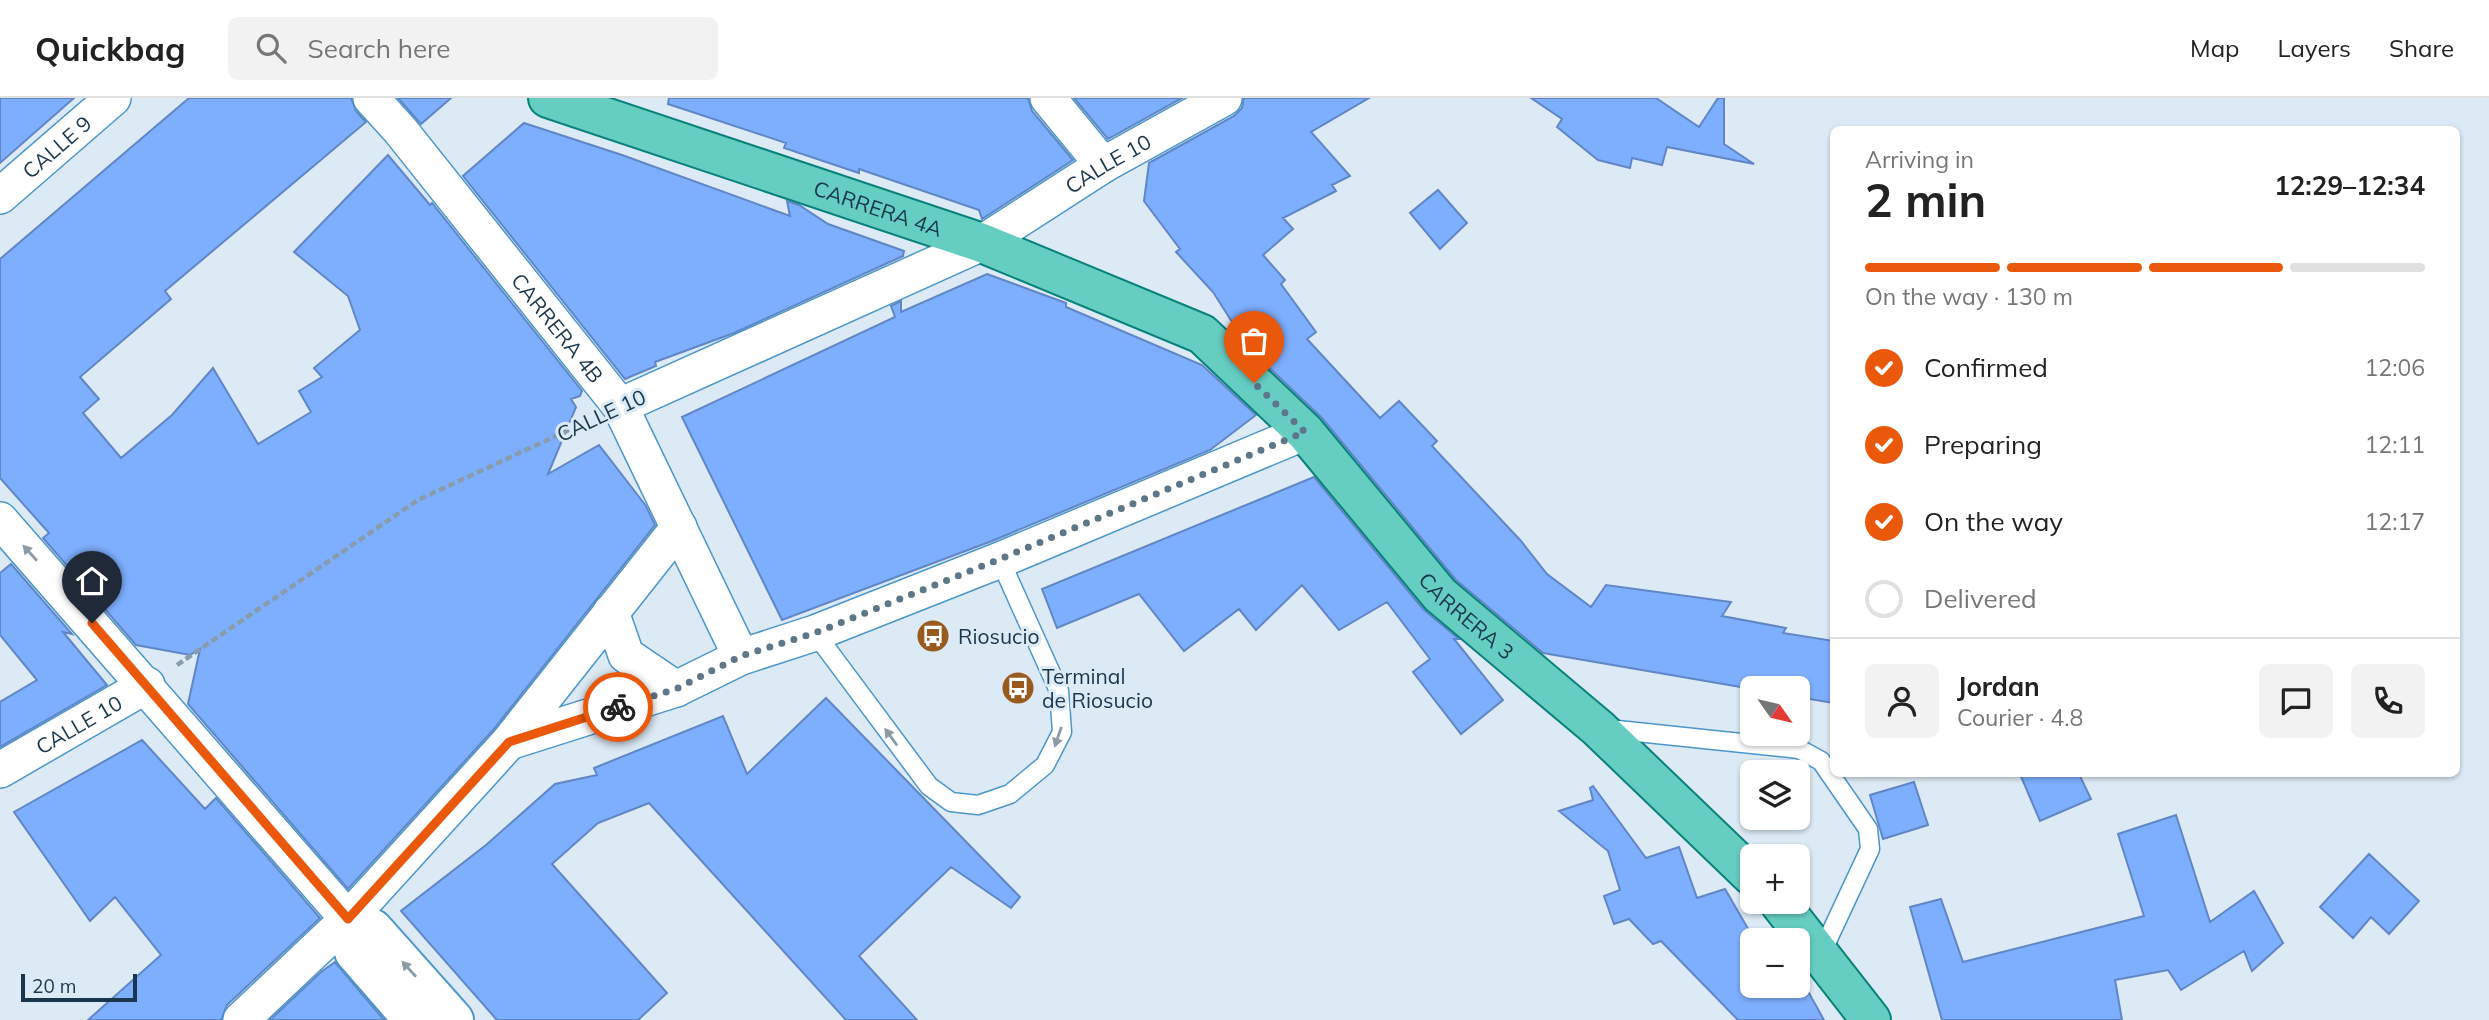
<!DOCTYPE html>
<html lang="en">
<head>
<meta charset="utf-8">
<style>
  body { margin:0; font-family:Mulish,sans-serif; background:#f2f2f2; color:#222; height:100vh; display:flex; flex-direction:column; font-size:26px; white-space:nowrap }
  * { box-sizing:border-box; margin:0 }
  p { font-size:23px; color:#767676 }
  .icon { flex:none; width:38px; height:38px; fill:none; stroke:currentColor; stroke-width:2; stroke-linecap:round; stroke-linejoin:round }
  .map { position:relative; flex:1; overflow:hidden }
  .drawer { position:absolute; left:1830px; top:28px; width:630px; height:651px; display:flex; flex-direction:column; background:#fff; border-radius:10px; box-shadow:0 2px 5px #0004 }
  .drawer>* { flex:none }
  .needle { width:46px; rotate:124deg }
  .fabs { position:absolute; left:1740px; top:578px; display:grid; gap:14px }
  .fabs a { display:grid; place-items:center; width:70px; height:70px; border-radius:10px; background:#fff; box-shadow:0 2px 5px #0004; font-size:35px }
  .scale { position:absolute; left:21px; bottom:18px; width:116px; box-sizing:border-box; padding-left:7px; border:4px solid #18374d; border-top:0; font-size:19px; line-height:24px; white-space:nowrap; color:#18374d; -webkit-text-stroke:5px #dceaf5; paint-order:stroke }
  .pin { position:absolute; display:grid; place-items:center; width:60px; height:60px; color:#fff; margin:-72px -30px; border-radius:50% 50% 50% 0; rotate:-45deg; box-shadow:0 0 7px #0007 }
  .pin .icon { rotate:45deg }
  .courier { position:absolute; display:grid; place-items:center; width:70px; height:70px; margin:-35px; border:5px solid #ea580c; border-radius:50%; background:#fff; color:#222; box-shadow:0 2px 9px #0007 }
  .head em { font-style:normal; font-weight:700 }
  .head div { display:flex; flex-direction:column-reverse }
  .head { display:flex; align-items:center; justify-content:space-between; height:119px; padding:0 35px }
  h1 { font-size:46px; font-weight:700; line-height:52px }
  .bar { display:grid; grid-template-columns:repeat(4,1fr); gap:10px 7px; align-content:center; height:84px; padding:0 35px }
  .bar i { height:9px; border-radius:5px; background:#e0e0e0 }
  .bar .selected { background:#ea580c }
  .bar p { grid-column:span 4 }
  .line { display:flex; align-items:center; gap:18px; padding:0 35px; border-top:2px solid #e0e0e0 }
  .line div { flex:1 }
  .round { display:grid; place-items:center; flex:none; width:74px; height:74px; border-radius:10px; background:#f2f2f2 }
  ol { padding:0 35px; list-style:none }
  li { display:flex; align-items:center; gap:21px; height:77px }
  li p { margin-inline-start:auto }
  li .icon { padding:7px; border-radius:50%; background:#ea580c; color:#fff; stroke-width:4 }
  li:last-child { color:#767676 }
  li i { width:38px; height:38px; border:4px solid #e0e0e0; border-radius:50% }
  header { display:flex; align-items:center; gap:42px; box-sizing:border-box; height:98px; padding:0 35px; background:#fff; border-bottom:2px solid #e0e0e0 }
  header strong { font-size:33px }
  nav { display:flex; gap:38px; margin-inline-start:auto; font-size:24px }
  .search { width:490px; height:63px; background:#f2f2f2; display:flex; align-items:center; gap:18px; box-sizing:border-box; padding:0 24px; border-radius:10px; color:#767676; font-size:26px }
  .map>svg:first-child { display:block }
  .building { fill:#7eaefe; stroke:#6086c5; stroke-width:2 }
  .lines { fill:none; stroke-linecap:round; stroke-linejoin:round }
  .service-casing { stroke:#4b96c8; stroke-width:21 }
  .minor-casing { stroke:#4b96c8; stroke-width:38 }
  .tertiary-casing { stroke:#4b96c8; stroke-width:42 }
  .primary-casing { stroke:#08827d; stroke-width:42 }
  .path { stroke:#879cac; stroke-width:4.5; stroke-dasharray:7 3.5; stroke-linecap:butt }
  .service { stroke:#fff; stroke-width:18 }
  .minor { stroke:#fff; stroke-width:35 }
  .tertiary { stroke:#fff; stroke-width:38 }
  .primary { stroke:#66cdc1; stroke-width:38 }
  .oneway { fill:#8c9ba6 }
  .done { stroke:#5d7688; stroke-width:7; stroke-dasharray:0 12.6 }
  .route { stroke:#ea580c; stroke-width:9 }
  .labels { text-anchor:middle; dominant-baseline:central; stroke-width:6; stroke-linejoin:round; paint-order:stroke }
  .street-label { font-size:21px; fill:#18374d; stroke:#dceaf5 }
  .poi-label { font-size:21px; fill:#18374d; stroke:#dceaf5; text-anchor:start }
</style>
</head>
<body>
<header>
<strong>Quickbag</strong>
<div class="search"><svg class="icon" aria-label="search" viewBox="0 0 24 24"><circle cx="10" cy="10" r="6"/><path d="M15 15l6 6"/></svg>Search here</div>
<nav><a>Map</a><a>Layers</a><a>Share</a></nav>
</header>
<div class="map">
<svg width="2489" height="922" viewBox="0 0 2489 922">
  <rect width="100%" height="100%" fill="#dceaf5"/>
  <path class="building" d="M0,0H74L0,65Z
    M189,0H351L356,13L366,24L165,193L171,201L80,279L99,301L83,315L121,360L172,317L213,270L258,346L311,314L299,293L322,279L314,270L360,232L348,198L294,154L388,57L430,107L432,105L582,293L580,298L571,301L576,309L548,376L599,347L646,408L655,427L494,631L348,791L188,606L200,551L190,557L136,547L43,440L49,435L0,380V161Z
    M398,0H451L421,26Z
    M669,0H1028L1032,13L1073,62L982,121L979,112L859,71V75L784,50L786,45L668,6Z
    M1074,0H1182L1108,41Z
    M1244,0H1369L1311,34L1350,78L1332,87L1336,93L1283,120L1293,131L1263,157L1285,182L1281,186L1316,234L1307,241L1380,320L1399,303L1437,343L1432,348L1521,443L1547,476L1591,509L1606,487L1731,504L1722,518L1786,530L1783,535L1834,543V605L1797,599V590L1752,591L1543,555L1456,482L1322,320L1238,240L1241,238L1213,194L1176,154L1180,151L1144,103L1149,65L1234,18L1242,10Z
    M1531,0H1656L1699,29L1718,0H1724V46L1754,66L1667,49L1662,67L1632,60L1630,70L1598,62L1557,29L1562,21Z
    M524,25L622,57L790,118L787,103L799,107L828,126L904,153L903,158L734,235L655,264L656,268L625,281L463,78Z
    M1438,92L1467,125L1440,151L1410,115Z
    M987,176L1066,205V209L1202,267L1256,317L1210,352L992,443L782,522L682,319L895,219L891,208L901,203V214Z
    M1314,379L1423,511L1459,541H1454L1503,602L1461,636L1413,574L1430,561L1387,504L1339,532L1302,487L1256,532L1239,511L1184,553L1139,496L1057,530L1042,491Z
    M11,466L72,536L63,534L107,587L0,649V604L37,582L0,537V475Z
    M826,600L1020,799L1011,810L951,769L859,858L917,922H846L649,705L598,725L552,766L667,895L638,922H497L401,813L486,747L555,686L597,677L594,670L723,618L747,676Z
    M142,642L205,711L216,700L320,820L227,907L221,922H88L161,857L115,799L90,823L14,714Z
    M2020,676H2079L2091,701L2040,723Z
    M1914,684L1928,727L1883,741L1870,697Z
    M1593,688L1646,760L1679,749L1697,800L1725,791L1754,841L1758,842H1752V887H1797V883L1809,895L1824,922H1738L1661,843L1653,846L1629,821L1614,826L1604,798L1620,792L1608,753L1559,713L1593,702L1590,690Z
    M2176,717L2210,824L2254,793L2283,845L2252,873L2244,853L2181,892L2168,872L2115,882L2122,922H1942L1910,809L1941,801L1963,864L2144,818L2118,736Z
    M2369,756L2419,803L2389,836L2371,819L2353,840L2320,809Z
    M335,864L384,922H270L321,874Z"/>
  <g class="lines">
    <defs>
      <path id="service" d="M815,535L929,688L951,704L978,707L1010,696L1045,667L1062,634L1059,593L1000,462
        M1608,631L1799,651L1821,663L1868,731L1870,751L1820,858"/>
      <g id="minor">
        <path id="s1" d="M371,0L400,32L620,308L741,559"/>
        <path d="M1048,0L1103,67"/>
        <path id="s2" d="M0,98L113,0"/>
        <path id="s3" d="M620,308L982,145L1103,67L1224,0"/>
        <path d="M0,422L348,821"/>
        <path d="M611,514L626,557L676,591"/>
        <path d="M509,644L679,429"/>
        <path id="s4" d="M0,672L147,587"/>
        <path d="M241,922L348,821L509,644L676,591L741,559L815,535L1000,462L1305,334"/>
      </g>
      <path id="tertiary" d="M348,821L373,831L454,922
        M348,821L354,854L413,922"/>
      <g id="primary">
        <path id="s5" d="M548,0L982,145L1202,236L1305,334L1440,497L1598,630L1752,778"/>
        <path d="M1778,803L1871,922"/>
      </g>
    </defs>
    <use href="#service" class="service-casing"/>
    <use href="#minor" class="minor-casing"/>
    <use href="#tertiary" class="tertiary-casing"/>
    <use href="#primary" class="primary-casing"/>
    <path class="path" d="M177,567L418,402L586,324"/>
    <use href="#service" class="service"/>
    <use href="#minor" class="minor"/>
    <use href="#tertiary" class="tertiary"/>
    <use href="#primary" class="primary"/>
  </g>
  <defs><path id="oneway-solid" d="M-6-.8H1V-3.2L6.5 0L1 3.2V.8H-6Z" transform="scale(1.75)"/></defs>
  <g class="oneway">
    <use href="#oneway-solid" transform="translate(30 455) rotate(-132)"/>
    <use href="#oneway-solid" transform="translate(891 639) rotate(-126)"/>
    <use href="#oneway-solid" transform="translate(1058 639) rotate(109)"/>
    <use href="#oneway-solid" transform="translate(409 871) rotate(-132)"/>
  </g>
  <g class="lines">
    <path class="done" d="M618,609L676,591L741,558L815,535L1000,461L1305,334L1254,285"/>
    <path class="route" d="M92,525L348,821L509,644L618,609"/>
  </g>
  <defs>
    <symbol id="bus-disc" viewBox="-11 -11 22 22"><circle r="9.5" fill="#985a1e" stroke="#dceaf5"/><path d="M-5-6H5V4H4V6H2V4H-2V6H-4V4H-5ZM-3.5-4V0h7V-4ZM-3.5 1.2v1.5H-2V1.2ZM2 1.2v1.5H3.5V1.2Z" fill="#fff"/></symbol>
  </defs>
  <g fill-rule="evenodd">
    <use href="#bus-disc" x="914" y="519" width="38" height="38"/>
    <use href="#bus-disc" x="999" y="571" width="38" height="38"/>
  </g>
  <g class="labels">
    <g class="street-label">
      <text stroke="none"><textPath href="#s2" startOffset="75">CALLE 9</textPath></text>
      <text stroke="none"><textPath href="#s3" startOffset="546">CALLE 10</textPath></text>
      <text stroke="none"><textPath href="#s5" startOffset="348">CARRERA 4A</textPath></text>
      <text stroke="none"><textPath href="#s1" startOffset="296">CARRERA 4B</textPath></text>
      <text transform="translate(601 317) rotate(-25)">CALLE 10</text>
      <text stroke="none"><textPath href="#s5" startOffset="1083">CARRERA 3</textPath></text>
      <text stroke="none"><textPath href="#s4" startOffset="91">CALLE 10</textPath></text>
    </g>
    <g class="poi-label">
      <text x="958" y="538">Riosucio</text>
      <text x="1042" y="578">Terminal<tspan x="1042" dy="24">de Riosucio</tspan></text>
    </g>
  </g>
</svg>
<div class="fabs">
<a><svg class="needle" viewBox="-14 -14 28 28"><path d="M0-13l5 13h-10z" fill="#e53935"/><path d="M0 13l5-13h-10z" fill="#767676"/></svg></a>
<a><svg class="icon" aria-label="layers" viewBox="0 0 24 24"><path d="M12 4l9 5-9 5-9-5zM3 14l9 5 9-5"/></svg></a>
<a>+</a>
<a>−</a>
</div>
<div class="scale">20 m</div>
<div class="pin" style="left:1254px;top:285px;background:#ea580c"><svg class="icon" aria-label="bag" viewBox="0 0 24 24"><path d="M5 8h14l-1 12H6zM9 8a3 3 0 0 1 6 0"/></svg></div>
<div class="pin" style="left:92px;top:525px;background:#1f2937"><svg class="icon" aria-label="home" viewBox="0 0 24 24"><path d="M3 11l9-7 9 7M6 9v11h12V9"/></svg></div>
<div class="courier" style="left:618px;top:609px"><svg class="icon" aria-label="bike" viewBox="0 0 24 24"><circle cx="6" cy="16" r="4"/><circle cx="18" cy="16" r="4"/><path d="M6 16l4-8h5l3 8M10 8l3 8H6M13 5h3"/></svg></div>
<section class="drawer">
<div class="head"><div><h1>2 min</h1><p>Arriving in</p></div><em>12:29–12:34</em></div>
<div class="bar"><i class="selected"></i><i class="selected"></i><i class="selected"></i><i></i><p>On the way · 130 m</p></div>
<ol>
<li><svg class="icon" aria-label="check" viewBox="0 0 24 24"><path d="M5 12l5 5 9-10"/></svg>Confirmed<p>12:06</p></li>
<li><svg class="icon" aria-label="check" viewBox="0 0 24 24"><path d="M5 12l5 5 9-10"/></svg>Preparing<p>12:11</p></li>
<li><svg class="icon" aria-label="check" viewBox="0 0 24 24"><path d="M5 12l5 5 9-10"/></svg>On the way<p>12:17</p></li>
<li><i></i>Delivered</li>
</ol>
<div class="line" style="height:126px"><a class="round"><svg class="icon" aria-label="person" viewBox="0 0 24 24"><circle cx="12" cy="8" r="4"/><path d="M4 21q1-7 8-7t8 7"/></svg></a><div><b>Jordan</b><p>Courier · 4.8</p></div><a class="round"><svg class="icon" aria-label="chat" viewBox="0 0 24 24"><path d="M4 5h16v11H9l-5 4z"/></svg></a><a class="round"><svg class="icon" aria-label="phone" viewBox="0 0 24 24"><path d="M5 4h4l2 5-3 2q2 4 5 5l2-3 5 2v4C11 20 4 13 5 4z"/></svg></a></div>
</section>
</div>
</body>
</html>
